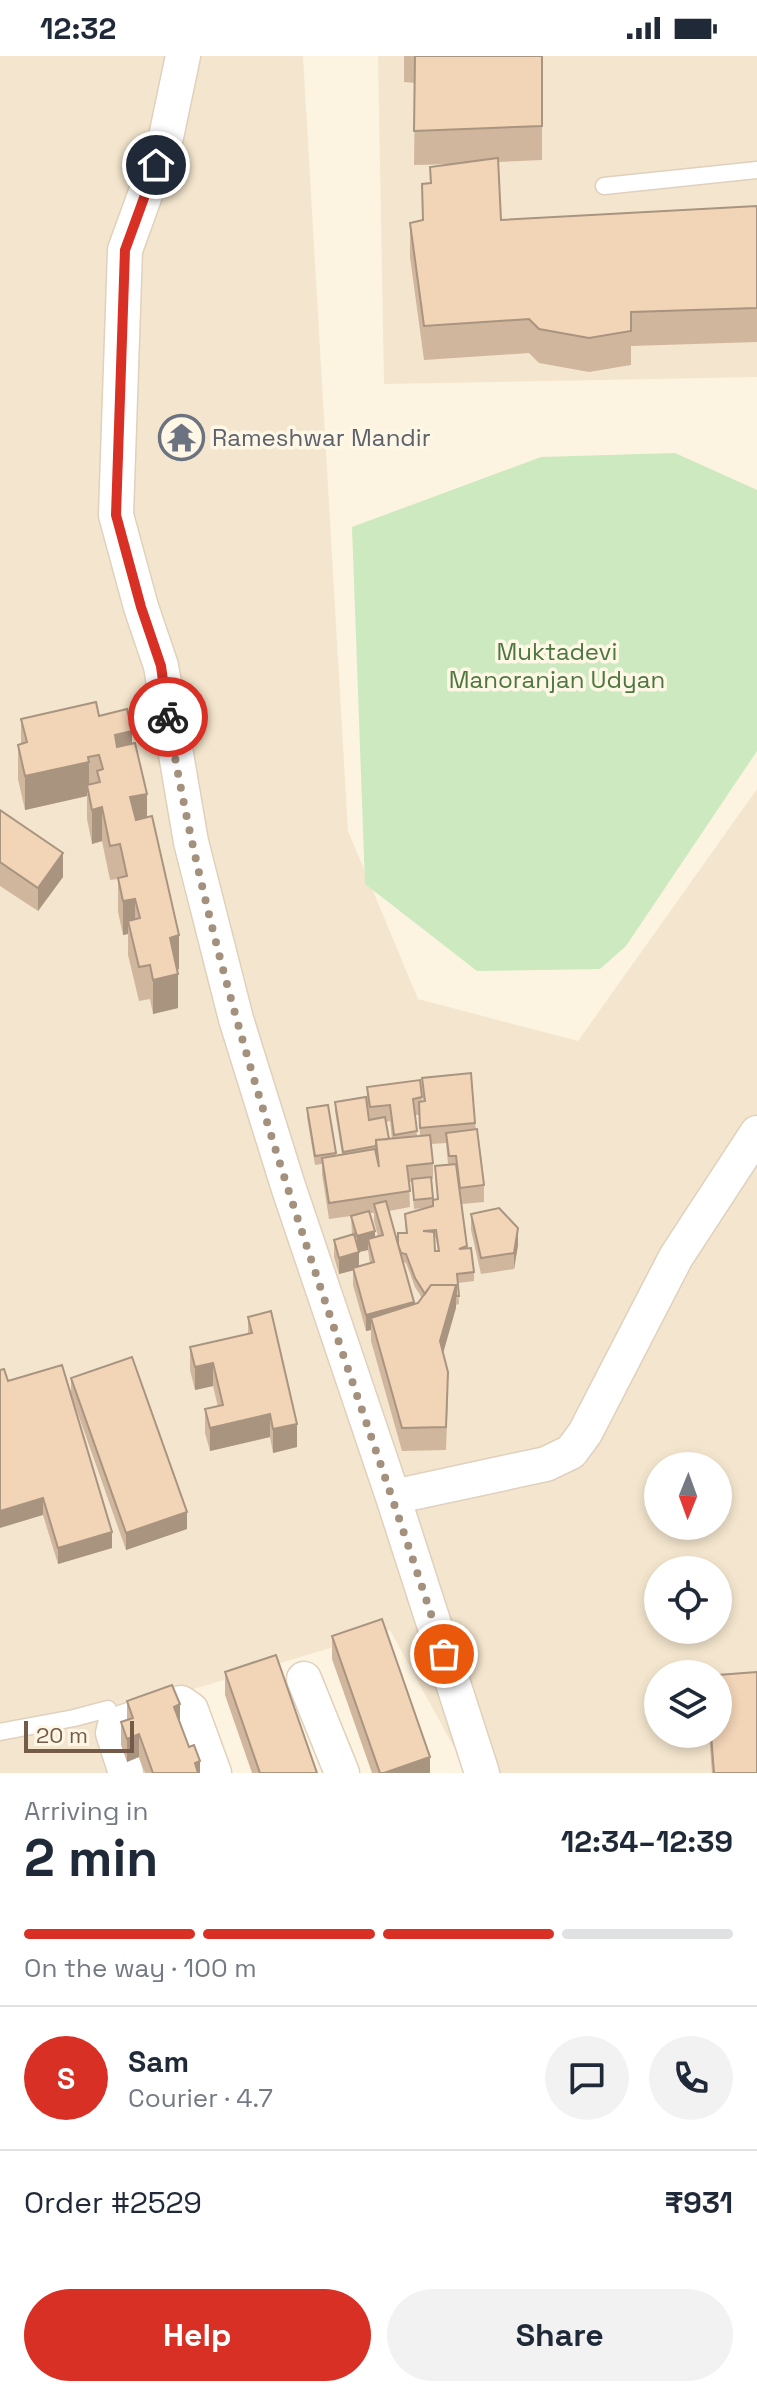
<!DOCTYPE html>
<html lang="en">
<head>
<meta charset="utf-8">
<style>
  body { margin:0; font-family:"Space Grotesk",sans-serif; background:#f2f2f3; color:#1f2937; height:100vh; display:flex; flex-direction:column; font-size:30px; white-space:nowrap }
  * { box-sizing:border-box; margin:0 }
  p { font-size:26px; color:#747a83 }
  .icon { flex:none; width:44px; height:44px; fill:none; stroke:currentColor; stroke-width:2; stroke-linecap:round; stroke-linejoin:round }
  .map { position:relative; height:1717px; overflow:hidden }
  .details { display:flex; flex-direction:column; background:#fff; flex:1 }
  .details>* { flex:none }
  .needle { width:52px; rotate:181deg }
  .fabs { position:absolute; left:644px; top:1396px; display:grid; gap:16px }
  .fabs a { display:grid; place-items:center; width:88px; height:88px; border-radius:50%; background:#fff; box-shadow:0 4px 12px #0003; font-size:40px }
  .scale { position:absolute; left:24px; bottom:20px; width:110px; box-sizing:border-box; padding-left:8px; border:4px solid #735b47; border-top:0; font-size:22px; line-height:28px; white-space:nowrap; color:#735b47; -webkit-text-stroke:6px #fff7e6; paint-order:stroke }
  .pin { position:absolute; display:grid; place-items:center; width:68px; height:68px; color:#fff; margin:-34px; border:4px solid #fff; border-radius:50%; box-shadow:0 2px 8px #0007 }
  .courier { position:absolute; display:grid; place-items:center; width:80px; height:80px; margin:-40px; border:6px solid #d93025; border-radius:50%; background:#fff; color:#222; box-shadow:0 2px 10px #0007 }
  .summary em { font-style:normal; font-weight:800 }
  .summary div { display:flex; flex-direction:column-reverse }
  .summary { display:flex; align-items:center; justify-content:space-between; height:136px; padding:0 24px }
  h1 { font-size:52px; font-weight:800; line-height:60px }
  .bar { display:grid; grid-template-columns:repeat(4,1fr); gap:12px 8px; align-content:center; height:96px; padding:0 24px }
  .bar i { height:10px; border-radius:6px; background:#e0e1e3 }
  .bar .on { background:#d93025 }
  .bar p { grid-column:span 4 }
  .line { display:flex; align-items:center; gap:20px; padding:0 24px; border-top:2px solid #e0e1e3 }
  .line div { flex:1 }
  .round { display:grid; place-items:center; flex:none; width:84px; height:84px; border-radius:42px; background:#f2f2f3 }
  .primary-button { display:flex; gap:16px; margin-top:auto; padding:16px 24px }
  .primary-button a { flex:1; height:92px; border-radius:48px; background:#d93025; color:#fff; font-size:32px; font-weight:800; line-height:92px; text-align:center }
  .primary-button a+a { background:#f2f2f3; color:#1f2937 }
  .status { display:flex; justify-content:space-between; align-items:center; height:56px; padding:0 40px; background:#fff; direction:ltr }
  .status svg { height:22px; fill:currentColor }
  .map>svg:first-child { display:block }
  .residential { fill:#f4e6ce; fill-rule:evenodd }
  .green { fill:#cce9bf }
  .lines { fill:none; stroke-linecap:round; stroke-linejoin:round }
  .lane-casing { stroke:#e0d0bc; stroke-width:19 }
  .street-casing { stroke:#e0d0bc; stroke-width:37 }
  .lane { stroke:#fff; stroke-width:16 }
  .street { stroke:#fff; stroke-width:34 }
  .wall { fill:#d0b69d; fill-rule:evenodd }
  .shaded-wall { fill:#a99480 }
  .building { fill:#f2d4b7; stroke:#a99480; stroke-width:2; fill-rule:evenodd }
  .done { stroke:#a3917d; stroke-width:8; stroke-dasharray:0 14.4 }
  .route { stroke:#d93025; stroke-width:10 }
  .labels { text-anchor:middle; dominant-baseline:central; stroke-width:7; stroke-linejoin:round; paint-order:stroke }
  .worship-label { font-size:24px; fill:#5b616d; stroke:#fff7e6; text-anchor:start }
  .park-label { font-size:24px; fill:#4c7840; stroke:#fff7e6 }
</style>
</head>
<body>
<div class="status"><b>12:32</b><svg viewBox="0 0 49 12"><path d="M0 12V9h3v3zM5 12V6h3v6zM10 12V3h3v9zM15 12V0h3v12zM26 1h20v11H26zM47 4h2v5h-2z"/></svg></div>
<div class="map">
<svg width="757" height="1717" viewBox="0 0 757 1717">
  <rect width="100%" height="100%" fill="#fcf4e0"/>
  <path class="residential" d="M0,0H303L348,775L418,943L578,985L757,733V1717H468L390,1574L111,1658L114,1717H0ZM658,1410H718V1470H658ZM658,1514H718V1574H658ZM658,1618H718V1678H658Z
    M378,0H757V321L384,328Z"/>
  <path class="green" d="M675,397L757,434V695L626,890L600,913L477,915L365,828L352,471L541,401Z"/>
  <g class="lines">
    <defs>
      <path id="lane" d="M604,130L757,114
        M0,1676L74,1662L108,1653"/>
      <path id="street" d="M183,0L166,81L125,194L116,459L141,551L161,610L191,786L236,963L288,1130L393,1441L482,1717
        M393,1441L546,1408L571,1396L585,1377L676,1201L757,1077
        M304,1623L342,1717
        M126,1717L113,1677L115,1669L181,1647L191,1654L214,1717"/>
    </defs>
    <use href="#lane" class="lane-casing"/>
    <use href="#street" class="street-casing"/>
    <use href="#lane" class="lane"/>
    <use href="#street" class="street"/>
  </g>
  <path class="wall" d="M404,0H542V104L498,106L501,164L757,150V286L631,290V309L589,316L539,307L529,297L424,304L410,201V167L422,164V128L430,127V111L455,108L414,109L415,27L404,26Z
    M99,660L132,688L179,913L177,914L178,952L153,958L150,943L139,945L128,899V878L123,879L118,856V823L110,824L102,785L92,788L87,763V740L25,754L18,723V689L21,688V663Z
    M0,754L63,821L38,855L0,830Z
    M422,1022L475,1067L484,1129V1146L462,1148L467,1192L474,1216V1225L458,1227L459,1248L456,1249L443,1297L448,1339L446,1394L402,1395L371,1285V1274L366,1275L353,1229V1214L339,1218L334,1201V1184L352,1179L351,1160L329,1163L322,1118V1108L315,1109L307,1061V1052L328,1049L336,1099L342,1098L335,1055V1046L370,1064L367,1048V1031L422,1041V1045H423ZM415,1059H419L420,1080H417ZM390,1065L392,1083H389L386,1066ZM446,1087L448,1108L435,1110L438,1143L433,1144L431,1123H433V1107L431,1088ZM409,1126H412L414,1153L432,1151L405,1158L406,1177L398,1186L389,1155L410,1151ZM369,1157H374V1165L378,1180L375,1181ZM436,1182L438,1195H435L434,1183ZM368,1194L370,1208L359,1211V1196ZM403,1206L406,1207L415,1231L422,1242L418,1247L414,1248Z
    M471,1158L518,1189L514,1213L481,1218L471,1174Z
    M248,1261L297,1391L273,1397L270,1381L210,1395L205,1377V1353L218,1351L213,1330L195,1334L190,1314V1291L248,1278Z
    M71,1322L187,1473L126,1494L71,1338Z
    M8,1325L112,1492L58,1508L43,1459Z
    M332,1580L430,1717H372L332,1603Z
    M225,1616L317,1717H252L225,1639Z
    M127,1645L180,1667L189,1691L200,1717H145L139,1701L127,1706L121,1689V1666L127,1664Z
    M709,1678H718L757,1717H712Z"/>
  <path class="shaded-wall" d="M132,675V709L115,713V679Z
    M89,706V739L87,729V740L25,754V720Z
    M147,738V772L130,775V741Z
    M102,751V785L92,788V754Z
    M63,797V821L38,855V832Z
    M135,843V877L128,865V878L123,879V845Z
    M179,879V913L170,916V882Z
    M178,918V952L153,958V924Z
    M518,1172V1189L514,1213V1197Z
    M375,1175V1192L368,1183V1194L359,1196V1213L339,1218V1202L357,1197V1180Z
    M456,1229V1252L440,1308V1285Z
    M414,1246V1262H371V1274L366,1275V1259Z
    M213,1307V1330L195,1334V1311Z
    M270,1358V1381L210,1395V1372Z
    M297,1368V1391L273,1397V1373Z
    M43,1442V1459L0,1472V1455Z
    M187,1456V1473L126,1494V1477Z
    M112,1476V1492L58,1508V1492Z
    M180,1648V1672L174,1651Z
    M139,1678V1701L127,1706V1683Z
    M430,1701V1717H384Z
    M200,1705V1717H195V1707Z"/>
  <path class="building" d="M415,0H542V70L414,75Z
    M498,102L501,164L757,150V252L631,256V275L589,282L539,273L529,263L424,270L410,167L423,164L422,128L431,127L430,111Z
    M96,646L99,660L127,653L132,675L115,679L117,691L135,687L147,738L130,741L136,764L152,760L179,879L170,882L178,918L153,924L150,909L139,911L128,865L140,862L135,843L123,845L118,822L127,820L120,788L110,790L102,751L92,754L87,729L100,726L97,715L103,713L99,699L88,701L89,706L25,720L18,689L27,686L21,663Z
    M0,754L63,797L38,832L0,806Z
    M471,1017L475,1067L420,1072L419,1046L425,1045L422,1022Z
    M420,1024L422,1041L413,1043L417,1075L394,1079L390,1049L370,1051L367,1031Z
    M366,1041L369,1064L385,1061L389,1083L376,1084V1090L343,1096L335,1046Z
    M328,1049L336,1097L315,1100L307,1052Z
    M477,1073L484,1129L460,1132L456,1100H449L446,1077Z
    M430,1079L433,1107L407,1110L410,1135L329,1147L322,1102L375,1093L379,1111L376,1084Z
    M456,1108L467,1190L459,1193L471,1192L474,1216L457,1218L459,1240H456V1229H431L425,1238L415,1222L406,1198L401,1197L398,1188V1177H407L405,1158L433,1150V1144L438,1143L435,1110ZM436,1174L439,1195H435L434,1176L423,1175Z
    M431,1121L433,1142L414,1144L412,1123Z
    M386,1145L414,1246L366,1259L353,1212L374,1206L368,1183L383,1179L374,1148Z
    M499,1152L518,1172L514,1197L481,1202L471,1158Z
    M369,1155L375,1175L357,1180L351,1160Z
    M354,1178L359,1196L339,1202L334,1184Z
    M431,1229H456L440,1285L448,1316L446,1371L402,1372L371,1262L418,1247Z
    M271,1255L297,1368L273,1373L270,1358L210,1372L205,1353L223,1349L213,1307L195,1311L190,1291L252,1277L248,1261Z
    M132,1301L187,1456L126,1477L71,1322Z
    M62,1309L112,1476L58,1492L43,1442L0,1455V1314L4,1313L8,1325Z
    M382,1563L430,1701L384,1717H380L332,1580Z
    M276,1599L317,1717H260L225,1616Z
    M757,1616V1717H714L711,1678H718V1619Z
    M172,1629L180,1648L174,1651L189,1691L194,1689L200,1705L195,1707L198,1717H153L139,1678L127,1683L121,1666L133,1662L127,1645Z"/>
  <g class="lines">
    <path class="done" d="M168,661C221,983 344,1288 444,1598"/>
    <path class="route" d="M156,109L125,194L116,459L141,551L161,610L168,661"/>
  </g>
  <defs>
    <symbol id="temple-ring" viewBox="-11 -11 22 22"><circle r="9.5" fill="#fff7e6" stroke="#6b7280" stroke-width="1.5"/><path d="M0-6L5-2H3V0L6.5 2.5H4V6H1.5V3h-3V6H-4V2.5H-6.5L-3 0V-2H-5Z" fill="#6b7280"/></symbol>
  </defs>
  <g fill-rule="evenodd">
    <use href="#temple-ring" x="156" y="356" width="51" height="51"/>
  </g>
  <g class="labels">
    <g class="worship-label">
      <text x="212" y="381">Rameshwar Mandir</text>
    </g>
    <g class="park-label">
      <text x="557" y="595">Muktadevi<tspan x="557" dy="28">Manoranjan Udyan</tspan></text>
    </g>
  </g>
</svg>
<div class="fabs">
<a><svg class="needle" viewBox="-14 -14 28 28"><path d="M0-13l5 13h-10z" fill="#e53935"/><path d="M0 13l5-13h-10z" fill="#747a83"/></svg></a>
<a><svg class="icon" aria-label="locate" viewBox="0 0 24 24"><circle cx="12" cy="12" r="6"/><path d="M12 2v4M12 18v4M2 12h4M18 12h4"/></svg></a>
<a><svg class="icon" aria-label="layers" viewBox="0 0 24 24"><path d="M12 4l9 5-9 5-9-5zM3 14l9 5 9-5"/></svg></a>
</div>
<div class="scale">20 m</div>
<div class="pin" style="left:444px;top:1598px;background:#ea580c"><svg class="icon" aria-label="bag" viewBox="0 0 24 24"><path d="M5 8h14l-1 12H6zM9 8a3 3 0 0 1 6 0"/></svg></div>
<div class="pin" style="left:156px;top:109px;background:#1f2937"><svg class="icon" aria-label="home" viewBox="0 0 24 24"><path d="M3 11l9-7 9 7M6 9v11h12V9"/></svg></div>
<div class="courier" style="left:168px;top:661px"><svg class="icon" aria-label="bike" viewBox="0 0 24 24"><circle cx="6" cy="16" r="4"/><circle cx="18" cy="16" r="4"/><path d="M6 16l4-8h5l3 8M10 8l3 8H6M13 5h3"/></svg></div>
</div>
<section class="details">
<div class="summary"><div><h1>2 min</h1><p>Arriving in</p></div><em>12:34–12:39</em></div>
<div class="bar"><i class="on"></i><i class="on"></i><i class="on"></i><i></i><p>On the way · 100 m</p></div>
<div class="line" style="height:144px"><b class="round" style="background:#d93025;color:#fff">S</b><div><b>Sam</b><p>Courier · 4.7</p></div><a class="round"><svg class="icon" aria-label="chat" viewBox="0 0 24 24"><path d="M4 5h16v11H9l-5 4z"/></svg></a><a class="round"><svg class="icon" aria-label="phone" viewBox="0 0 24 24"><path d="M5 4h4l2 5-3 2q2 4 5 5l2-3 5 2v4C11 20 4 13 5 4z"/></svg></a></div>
<div class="line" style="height:104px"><div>Order #2529</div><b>₹931</b></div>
<div class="primary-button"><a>Help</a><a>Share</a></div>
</section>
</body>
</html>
